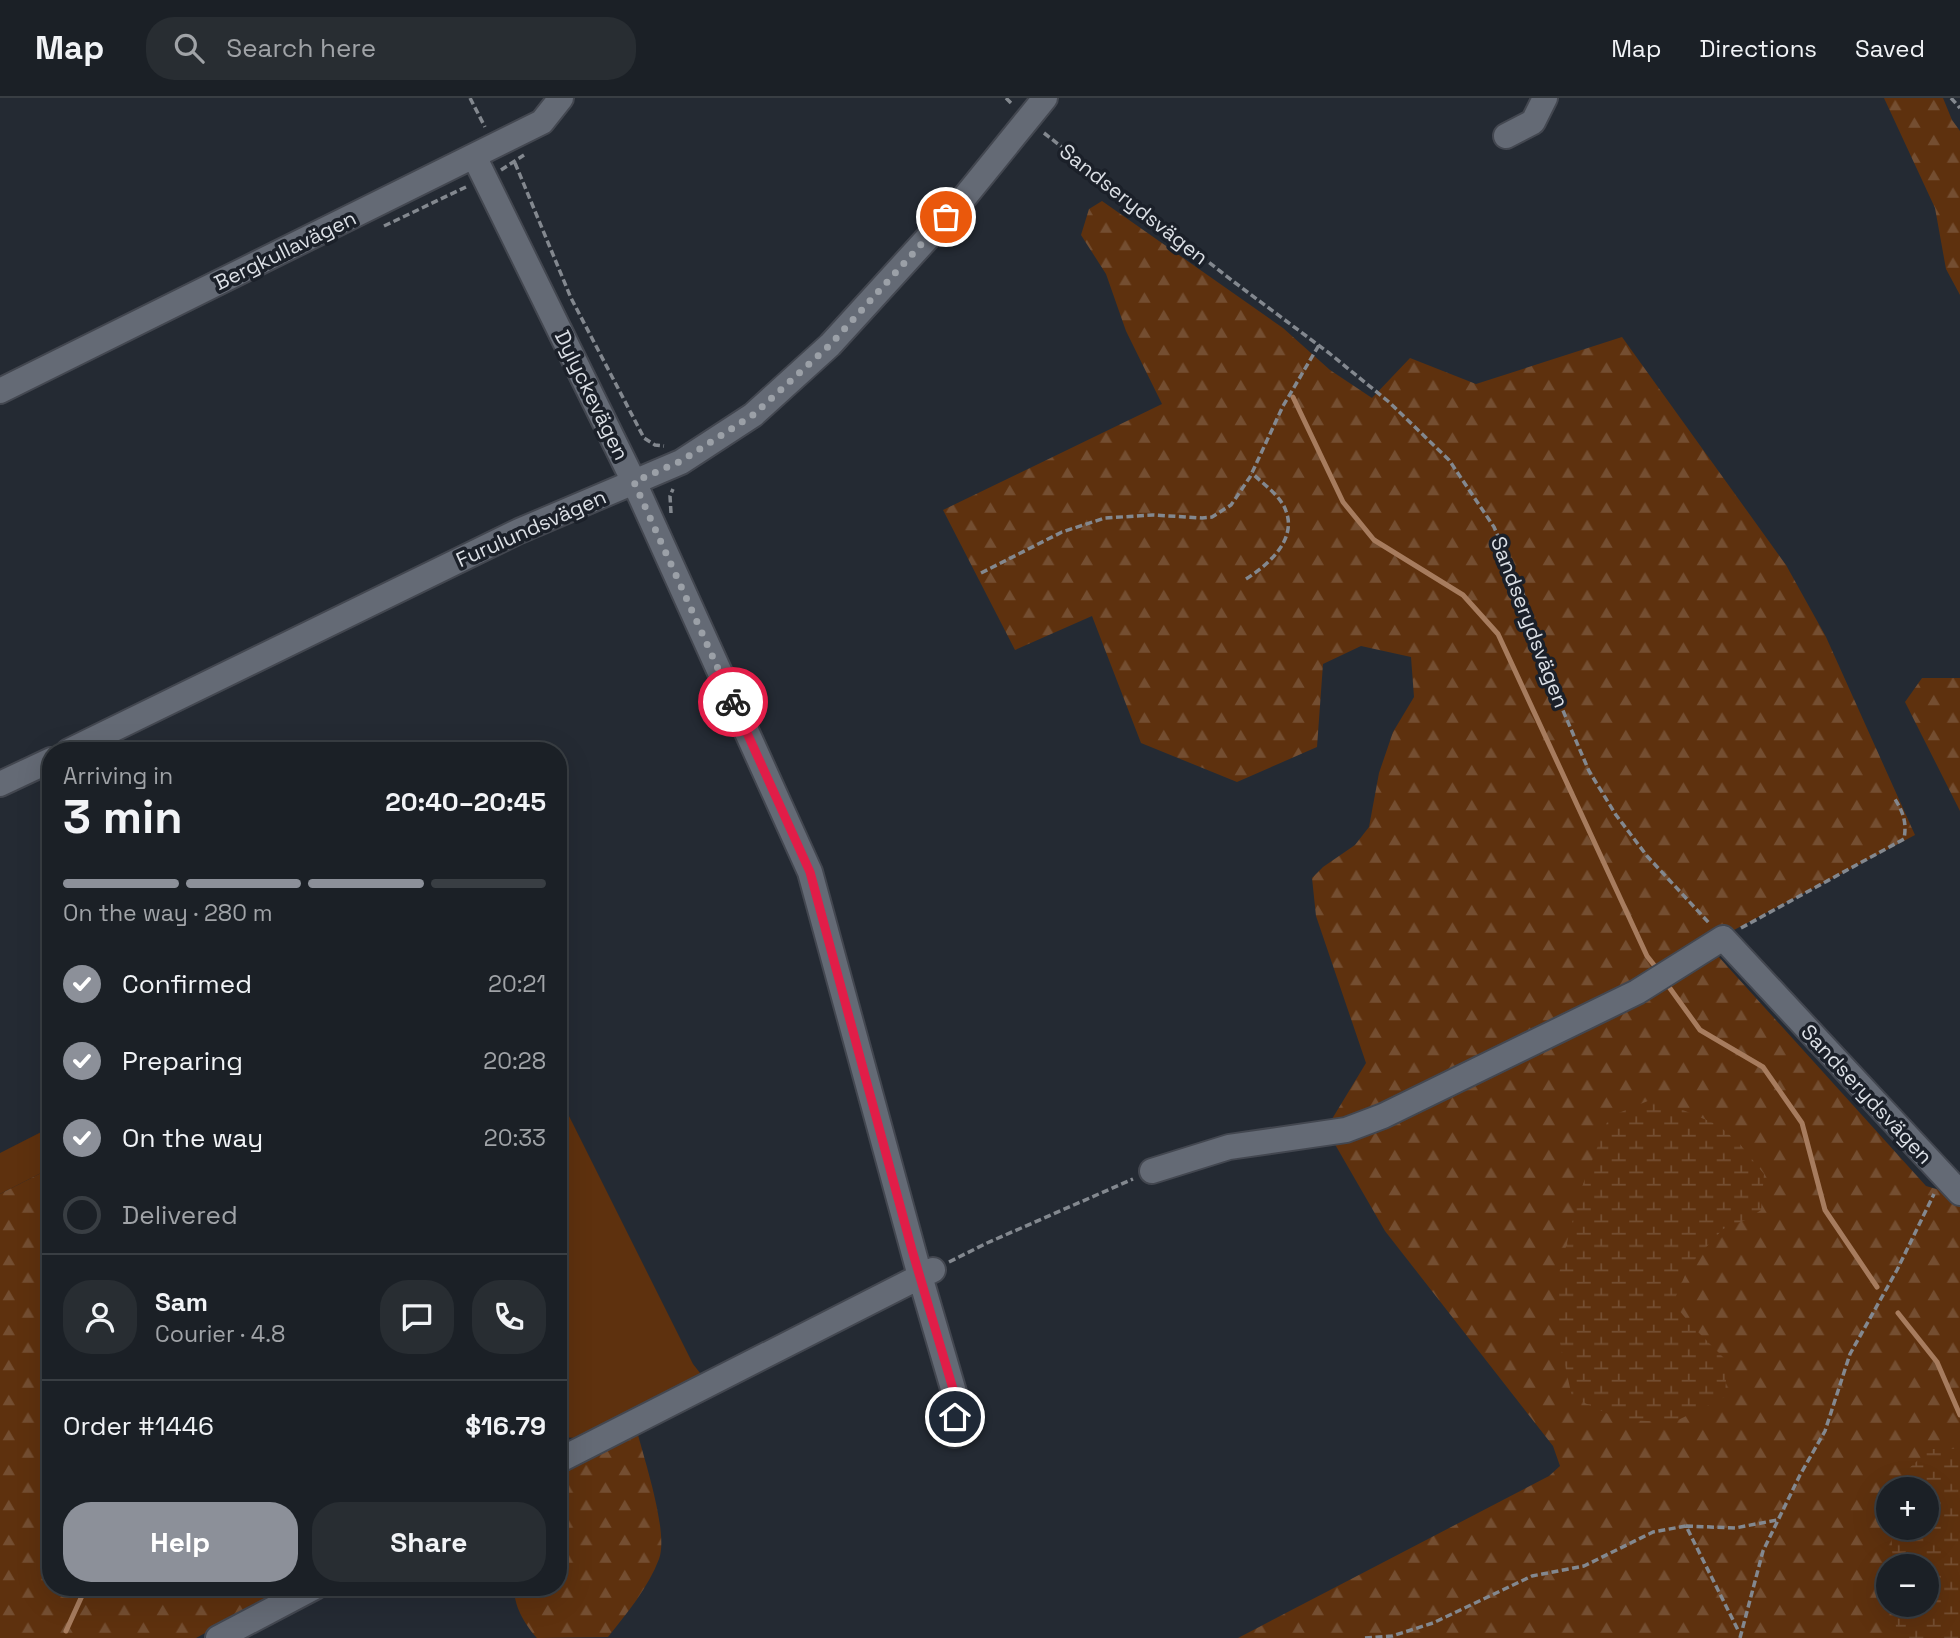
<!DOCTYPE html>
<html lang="en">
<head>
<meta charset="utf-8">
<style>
  body { margin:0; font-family:"Space Grotesk",sans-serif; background:#282d32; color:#f1f3f6; height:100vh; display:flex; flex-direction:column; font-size:26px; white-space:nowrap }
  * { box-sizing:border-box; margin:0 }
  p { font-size:23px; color:#a0a3a7 }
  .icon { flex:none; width:38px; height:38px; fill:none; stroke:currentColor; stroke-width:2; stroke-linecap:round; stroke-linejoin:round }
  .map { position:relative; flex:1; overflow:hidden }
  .panel { position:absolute; left:42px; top:644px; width:525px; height:854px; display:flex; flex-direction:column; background:#1b2026; border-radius:28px; box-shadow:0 7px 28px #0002,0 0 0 2px #393e43 }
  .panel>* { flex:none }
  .fabs { position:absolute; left:1876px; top:1379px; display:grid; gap:14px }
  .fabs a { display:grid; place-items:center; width:63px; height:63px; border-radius:50%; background:#1b2026; box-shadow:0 7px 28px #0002,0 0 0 2px #393e43; font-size:35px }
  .pin { position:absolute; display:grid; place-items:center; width:60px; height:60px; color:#fff; margin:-30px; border:4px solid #fff; border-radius:50%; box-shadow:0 2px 7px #0007 }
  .courier { position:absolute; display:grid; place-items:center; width:70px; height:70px; margin:-35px; border:5px solid #e11d48; border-radius:50%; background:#fff; color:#222; box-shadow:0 2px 9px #0007 }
  .overview em { font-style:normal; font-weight:800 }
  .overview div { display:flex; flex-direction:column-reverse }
  .overview { display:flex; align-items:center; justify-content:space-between; height:119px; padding:0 21px }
  h1 { font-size:46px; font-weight:800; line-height:52px }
  .bar { display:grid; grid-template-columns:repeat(4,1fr); gap:10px 7px; align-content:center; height:84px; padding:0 21px }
  .bar i { height:9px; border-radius:5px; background:#393e43 }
  .bar .active { background:#8c9099 }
  .bar p { grid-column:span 4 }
  .line { display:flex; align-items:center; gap:18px; padding:0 21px; border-top:2px solid #393e43 }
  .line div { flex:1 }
  .round { display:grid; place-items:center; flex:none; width:74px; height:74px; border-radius:28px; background:#282d32 }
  ol { padding:0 21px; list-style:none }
  li { display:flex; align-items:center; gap:21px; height:77px }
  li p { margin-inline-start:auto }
  li .icon { padding:7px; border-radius:50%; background:#8c9099; color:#fff; stroke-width:4 }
  li:last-child { color:#a0a3a7 }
  li i { width:38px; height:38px; border:4px solid #393e43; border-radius:50% }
  .primary-button { display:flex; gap:14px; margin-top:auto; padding:14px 21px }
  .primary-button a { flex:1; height:80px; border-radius:28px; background:#8c9099; color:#fff; font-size:28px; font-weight:800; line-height:80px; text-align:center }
  .primary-button a+a { background:#282d32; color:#f1f3f6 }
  header { display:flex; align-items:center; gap:42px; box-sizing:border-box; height:98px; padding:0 35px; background:#1b2026; border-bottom:2px solid #393e43 }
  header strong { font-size:33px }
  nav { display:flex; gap:38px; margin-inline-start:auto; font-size:24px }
  .search { width:490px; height:63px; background:#282d32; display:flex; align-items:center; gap:18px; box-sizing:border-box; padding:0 24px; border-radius:28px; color:#a0a3a7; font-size:26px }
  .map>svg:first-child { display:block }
  .green { fill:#5e310e }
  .forest { fill:url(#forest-firs); fill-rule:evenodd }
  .wetland { fill:url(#wetland-marsh) }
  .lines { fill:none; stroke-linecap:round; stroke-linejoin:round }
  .stream { stroke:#a77c5e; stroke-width:5 }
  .minor-casing { stroke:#434750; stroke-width:28 }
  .path { stroke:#83888f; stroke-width:3.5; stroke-dasharray:7 3.5; stroke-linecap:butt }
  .minor { stroke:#646a75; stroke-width:24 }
  .done { stroke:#9ba0a7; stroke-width:7; stroke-dasharray:0 12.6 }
  .route { stroke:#e11d48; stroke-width:9 }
  .labels { text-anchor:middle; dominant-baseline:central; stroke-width:7; stroke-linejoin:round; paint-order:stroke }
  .street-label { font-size:21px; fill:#dbdfe5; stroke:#1b2029 }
</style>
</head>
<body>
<header>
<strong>Map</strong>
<div class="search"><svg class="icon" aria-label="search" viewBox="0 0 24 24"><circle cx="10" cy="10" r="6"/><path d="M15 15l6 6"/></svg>Search here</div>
<nav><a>Map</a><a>Directions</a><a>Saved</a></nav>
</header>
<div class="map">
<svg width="1960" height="1540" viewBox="0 0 1960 1540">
  <defs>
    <pattern id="forest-firs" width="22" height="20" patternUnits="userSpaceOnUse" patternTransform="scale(1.75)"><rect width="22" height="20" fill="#5e310e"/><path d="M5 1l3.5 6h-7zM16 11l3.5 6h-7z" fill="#744e31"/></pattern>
    <pattern id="wetland-marsh" width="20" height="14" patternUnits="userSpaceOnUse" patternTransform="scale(1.75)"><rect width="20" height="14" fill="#5e310e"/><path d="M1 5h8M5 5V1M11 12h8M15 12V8" fill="none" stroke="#744e31"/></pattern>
  </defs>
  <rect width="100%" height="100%" fill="#242a33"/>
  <path class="green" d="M558,996L693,1266L704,1280L577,1340L558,1339Z
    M51,1029V1070L0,1096V1055Z"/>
  <path class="forest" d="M1884,0H1943L1952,22L1960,33V197L1946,171L1935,110Z
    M1102,103L1283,230L1330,272L1372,300L1410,260L1476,286L1622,239L1786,467L1826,539L1915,737L1734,832L1718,858L1926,1088L1960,1098V1540H1238L1549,1378L1560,1368L1553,1348L1385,1133L1329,1036L1332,1021L1366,965L1316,818L1312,780L1323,769L1355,747L1369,729L1379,675L1393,634L1414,599L1411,559L1361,548L1323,566L1317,649L1237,684L1141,645L1092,518L1015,552L943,412L1162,306L1126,233L1106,176L1081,137L1089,111ZM1888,1391H1927V1430H1888ZM1888,1468H1927V1507H1888Z
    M1922,580H1960V713L1905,604Z
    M51,1070V1489H290L196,1540H0V1096Z
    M637,1333C644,1361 669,1435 659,1461C648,1490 627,1515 608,1539L537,1540C526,1528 512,1506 515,1489H558L561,1370Z"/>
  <path class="wetland" d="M1655,1000L1718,1027L1739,1045L1764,1076L1761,1112L1748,1121L1723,1131L1689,1168L1673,1205L1693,1229L1727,1263L1725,1299L1674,1324L1621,1322L1572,1299L1559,1240L1555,1191L1580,1094L1609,1019Z
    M1930,1351H1960V1540H1897L1894,1507H1927V1468H1893L1891,1430H1927V1391H1900L1904,1375Z"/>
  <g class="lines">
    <path class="stream" d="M1293,299L1343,404L1374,442L1463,497L1498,536L1647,858L1654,867
      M1669,889L1700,932L1763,969L1802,1025L1825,1112L1877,1189
      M1898,1215L1937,1264L1960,1317
      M66,1533L86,1489"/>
    <defs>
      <path id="minor" d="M1506,38L1533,24L1545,0
        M474,58L634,384L810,774L920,1178L956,1301L954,1337
        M0,293L542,24L561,0
        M69,653L519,433L681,364L753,317L830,247L964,100L1045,0
        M0,686L51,662
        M1152,1073L1229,1049L1346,1032L1383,1018L1637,894L1723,840L1960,1095
        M558,1363L933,1172
        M218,1540L315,1489"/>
    </defs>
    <use href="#minor" class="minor-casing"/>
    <path class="path" d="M470,0L485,29
      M1006,0L1012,6
      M1951,0L1960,10
      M1044,35L1234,184L1329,255L1389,304L1449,362L1494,429L1526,503L1552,587L1589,673L1616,717L1647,758L1710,826
      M515,65L571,200L644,340L655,347L664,348
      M501,72L524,57
      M384,128L466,89
      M671,415L670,398L673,391
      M981,475L1062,434L1105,420L1153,417L1202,420L1212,419L1231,407L1250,379L1283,308L1319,247
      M1246,481C1268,467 1297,442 1286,413C1281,398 1263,386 1252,375
      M1741,830L1904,741C1907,724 1903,714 1895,701
      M949,1164L987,1145L1133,1081
      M1686,1428L1735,1430L1777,1422
      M1365,1540L1392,1538L1433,1525L1532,1478L1584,1468L1653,1434L1686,1428L1739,1534
      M1740,1540L1763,1453L1800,1377L1825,1333L1850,1256L1897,1172L1934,1096"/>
    <use href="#minor" class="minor"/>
  </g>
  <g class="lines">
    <path class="done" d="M733,604L634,384L681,363L753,317L830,247L946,119"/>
    <path class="route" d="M733,604L810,774L912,1152L956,1301L955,1319"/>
  </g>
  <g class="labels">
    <g class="street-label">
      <text transform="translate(1134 106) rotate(38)">Sandserydsvägen</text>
      <text transform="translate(285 152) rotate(-26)">Bergkullavägen</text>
      <text transform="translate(592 297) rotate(64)">Dylyckevägen</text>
      <text transform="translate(531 430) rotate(-24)">Furulundsvägen</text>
      <text transform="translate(1530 524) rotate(69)">Sandserydsvägen</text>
      <text transform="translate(1867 996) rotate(47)">Sandserydsvägen</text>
    </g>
  </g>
</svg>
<div class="fabs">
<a>+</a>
<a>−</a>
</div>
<div class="pin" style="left:946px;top:119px;background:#ea580c"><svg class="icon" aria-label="bag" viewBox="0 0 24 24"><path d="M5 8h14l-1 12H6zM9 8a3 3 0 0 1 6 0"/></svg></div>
<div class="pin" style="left:955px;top:1319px;background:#1f2937"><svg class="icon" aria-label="home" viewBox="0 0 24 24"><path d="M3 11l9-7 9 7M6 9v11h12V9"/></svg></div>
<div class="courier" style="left:733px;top:604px"><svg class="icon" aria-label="bike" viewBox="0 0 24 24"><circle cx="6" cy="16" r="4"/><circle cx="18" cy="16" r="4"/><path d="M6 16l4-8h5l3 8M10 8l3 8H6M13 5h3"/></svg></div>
<section class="panel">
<div class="overview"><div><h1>3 min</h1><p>Arriving in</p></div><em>20:40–20:45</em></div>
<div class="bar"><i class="active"></i><i class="active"></i><i class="active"></i><i></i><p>On the way · 280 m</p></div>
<ol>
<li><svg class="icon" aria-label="check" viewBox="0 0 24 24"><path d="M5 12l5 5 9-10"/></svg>Confirmed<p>20:21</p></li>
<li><svg class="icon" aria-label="check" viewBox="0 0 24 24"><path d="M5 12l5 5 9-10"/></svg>Preparing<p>20:28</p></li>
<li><svg class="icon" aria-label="check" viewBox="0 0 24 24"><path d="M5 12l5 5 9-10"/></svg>On the way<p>20:33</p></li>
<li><i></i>Delivered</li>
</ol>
<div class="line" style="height:126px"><a class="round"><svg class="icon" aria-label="person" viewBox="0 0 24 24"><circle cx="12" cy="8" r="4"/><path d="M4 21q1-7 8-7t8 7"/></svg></a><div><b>Sam</b><p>Courier · 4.8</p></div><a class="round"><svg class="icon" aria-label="chat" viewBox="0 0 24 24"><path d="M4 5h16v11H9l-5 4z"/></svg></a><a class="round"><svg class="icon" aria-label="phone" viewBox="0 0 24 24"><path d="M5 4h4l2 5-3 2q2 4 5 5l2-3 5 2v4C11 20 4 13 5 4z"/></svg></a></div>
<div class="line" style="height:91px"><div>Order #1446</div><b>$16.79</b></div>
<div class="primary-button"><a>Help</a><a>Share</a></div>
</section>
</div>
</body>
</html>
